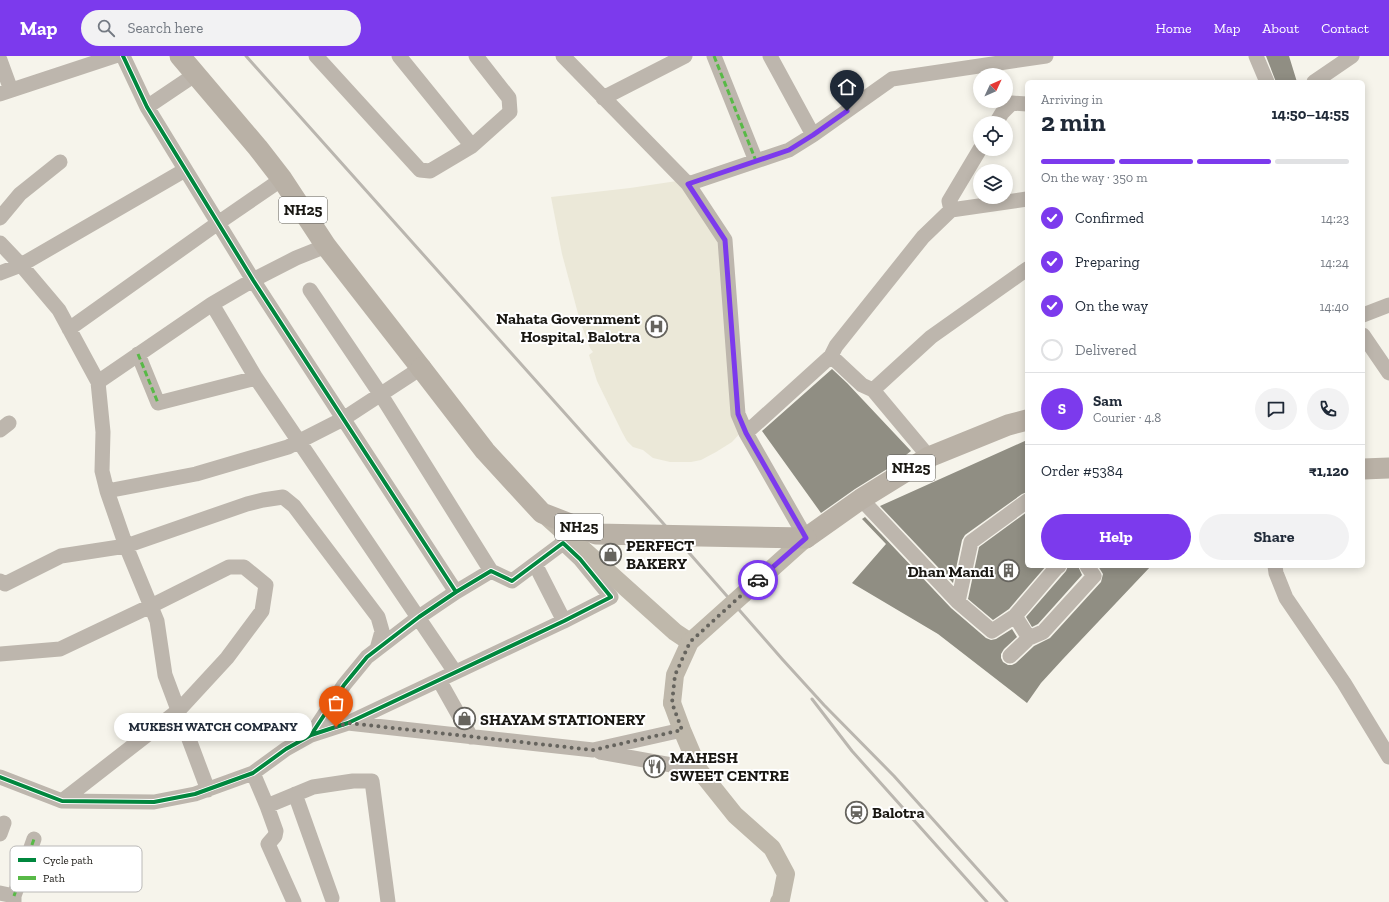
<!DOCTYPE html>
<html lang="en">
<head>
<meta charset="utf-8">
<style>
  body { margin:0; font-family:"Zilla Slab",serif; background:#f2f2f3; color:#1f2937; height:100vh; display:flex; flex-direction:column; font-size:15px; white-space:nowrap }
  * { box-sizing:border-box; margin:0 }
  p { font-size:13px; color:#747a83 }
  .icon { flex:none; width:22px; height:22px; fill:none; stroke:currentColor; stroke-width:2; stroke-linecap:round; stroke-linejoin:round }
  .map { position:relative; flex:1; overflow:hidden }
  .drawer { position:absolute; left:1025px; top:24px; width:340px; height:488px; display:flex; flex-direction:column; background:#fff; border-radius:6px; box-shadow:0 2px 10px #0003 }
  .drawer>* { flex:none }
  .needle { width:26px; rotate:46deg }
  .controls { position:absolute; left:973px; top:12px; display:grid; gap:8px }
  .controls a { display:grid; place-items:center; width:40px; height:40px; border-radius:50%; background:#fff; box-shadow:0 2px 10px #0003; font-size:20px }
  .pin { position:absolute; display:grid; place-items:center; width:34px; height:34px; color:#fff; margin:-41px -17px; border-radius:50% 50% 50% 0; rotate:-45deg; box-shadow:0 0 4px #0007 }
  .pin .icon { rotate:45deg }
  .courier { position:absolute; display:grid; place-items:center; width:40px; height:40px; margin:-20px; border:3px solid #7c3aed; border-radius:50%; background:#fff; color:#222; box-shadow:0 1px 5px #0007 }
  .bubble { position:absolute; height:28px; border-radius:14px; background:#fff; box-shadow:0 2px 10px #0003; font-size:13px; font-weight:800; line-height:28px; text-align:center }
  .headline em { font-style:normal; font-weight:800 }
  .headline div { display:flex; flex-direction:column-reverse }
  .headline { display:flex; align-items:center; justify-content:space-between; height:68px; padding:0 16px }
  h1 { font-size:26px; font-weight:800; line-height:30px }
  .bar { display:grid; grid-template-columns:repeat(4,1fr); gap:6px 4px; align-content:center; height:48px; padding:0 16px }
  .bar i { height:5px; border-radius:3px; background:#e0e1e3 }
  .bar .on { background:#7c3aed }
  .bar p { grid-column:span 4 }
  .line { display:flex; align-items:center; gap:10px; padding:0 16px; border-top:1px solid #e0e1e3 }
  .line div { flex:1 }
  .round { display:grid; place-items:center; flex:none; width:42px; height:42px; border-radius:21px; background:#f2f2f3 }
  ol { padding:0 16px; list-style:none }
  li { display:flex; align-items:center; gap:12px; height:44px }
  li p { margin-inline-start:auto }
  li .icon { padding:4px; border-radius:50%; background:#7c3aed; color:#fff; stroke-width:4 }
  li:last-child { color:#747a83 }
  li i { width:22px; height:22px; border:2px solid #e0e1e3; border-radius:50% }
  .cta { display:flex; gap:8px; margin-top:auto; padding:8px 16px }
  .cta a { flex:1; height:46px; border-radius:24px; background:#7c3aed; color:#fff; font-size:16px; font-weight:800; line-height:46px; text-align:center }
  .cta a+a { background:#f2f2f3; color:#1f2937 }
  header { display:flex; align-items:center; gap:24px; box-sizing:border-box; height:56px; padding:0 20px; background:#7c3aed; color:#fff }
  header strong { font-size:19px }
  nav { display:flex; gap:22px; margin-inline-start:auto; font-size:14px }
  .search { width:280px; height:36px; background:#f2f2f3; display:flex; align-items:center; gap:10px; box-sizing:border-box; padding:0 14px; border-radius:22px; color:#747a83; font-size:15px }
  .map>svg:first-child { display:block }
  .built { fill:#ebe8d8 }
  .building { fill:#908e83 }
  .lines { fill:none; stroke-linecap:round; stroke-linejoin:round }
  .minor { stroke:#bdb6ad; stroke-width:15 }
  .major { stroke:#bfb8ab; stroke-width:18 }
  .highway { stroke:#b9b1a6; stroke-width:21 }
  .rail { stroke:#bab6af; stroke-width:3 }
  .major-bridge { stroke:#bfb8ab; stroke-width:18 }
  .highway-bridge { stroke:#b9b1a6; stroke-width:21 }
  .quiet { stroke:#58b947; stroke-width:3; stroke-dasharray:6 3; stroke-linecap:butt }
  .cycleway-casing { stroke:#fff; stroke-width:6 }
  .cycleway { stroke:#00873e; stroke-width:4 }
  .done { stroke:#66645e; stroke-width:4; stroke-dasharray:0 7.2 }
  .route { stroke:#7c3aed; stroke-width:5 }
  .labels { text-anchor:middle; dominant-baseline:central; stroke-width:4; stroke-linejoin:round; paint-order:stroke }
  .shield { fill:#fff; stroke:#5e5d59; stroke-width:1 }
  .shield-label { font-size:15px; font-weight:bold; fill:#191712 }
  .poi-label { font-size:16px; font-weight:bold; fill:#191712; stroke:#fff; text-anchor:start }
  .key { fill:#fff; stroke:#bab9b8; stroke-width:1 }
  .key-label { font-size:11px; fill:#191712 }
</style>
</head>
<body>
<header>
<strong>Map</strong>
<div class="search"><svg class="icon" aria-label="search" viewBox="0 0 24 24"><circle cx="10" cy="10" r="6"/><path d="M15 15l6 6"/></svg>Search here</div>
<nav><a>Home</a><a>Map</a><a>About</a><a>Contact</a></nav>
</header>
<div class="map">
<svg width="1389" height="846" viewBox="0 0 1389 846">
  <rect width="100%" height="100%" fill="#f6f4eb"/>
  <path class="built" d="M677,125L723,186L742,375L732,386L716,396L701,404L691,406H670L653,402L643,394L633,391L627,385L622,376L597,325L589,299L593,296L590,292L580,265L562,198L551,141L630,132Z"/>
  <path class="building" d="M1266,0H1289L1297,26H1276Z
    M832,313L847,327L911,395L892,410L855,433L821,457L762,375Z
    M1027,384V436L1022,438L965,479L962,484L953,527L880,450Z
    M1027,456V510H1046L1009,553L993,564L968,543L979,491Z
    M865,461L951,552L986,582L991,584L996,583L1012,573L1017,581L1004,593L1001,598V602L1003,606L1008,609H1012L1016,607L1034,590L1050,582L1101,526L1103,518L1098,510H1151L1063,603L1041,627L1027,647L938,578L852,527L886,488L862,463Z
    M1068,510H1078L1082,519L1038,568L1032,571L1026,561L1066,515Z"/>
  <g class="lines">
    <path class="minor" d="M123,0L147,51L253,224L456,536
      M316,0L420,114L430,115L472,90L510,56L509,42L476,0
      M399,0L472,90
      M563,0L688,128L725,184L738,358L746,377L806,482
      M714,0L756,105
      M770,0L813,79
      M1256,0L1267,26
      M0,4L11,34
      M1314,26L1352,0
      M0,38L115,0
      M603,42L685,0
      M147,51L196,18
      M996,67L1002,57L1012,47L1027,48
      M688,128L789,94L813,79L892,23L1046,0
      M951,154L949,145L980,93
      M0,162L20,138L60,106
      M0,187L21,209L59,254L98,326L103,376L102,415L107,435L126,490L157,565L165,619L208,734
      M0,217L21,209L185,114
      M310,234L381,339L491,515
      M212,248L256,322L455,616
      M1363,259L1389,249
      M69,273L218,167L282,123
      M1363,279L1389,317
      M138,298L158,347L256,322
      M831,300L862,329L873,334L929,401
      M98,326L212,248L253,224L296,202L326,190
      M873,334L931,281L1027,213
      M0,374L9,367
      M746,377L831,300L836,290L923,181L951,154L1027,143
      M107,435L196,418L288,391L343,363L421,312
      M861,443L958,546
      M1027,445L971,486L958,546L992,575L1015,560L1057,511L1059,510
      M535,508L564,565
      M1275,510L1276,517L1286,542L1344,627L1389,701
      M0,525L5,528L61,500L126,490L247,448L263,444L283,441L294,450L378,561L382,575L377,593
      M1015,560L1029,582L1043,576L1094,520L1087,510
      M0,598L60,593L157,547L229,511H244L266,529L262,555L227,602L179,654L62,745
      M1010,600L1029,582
      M439,624L471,681
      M348,667L593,694L682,674
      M600,696L699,714
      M253,717L267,750
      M0,721L62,745L154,746L195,738L253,717L286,693L311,679L348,667L564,565L611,541L580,503L563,487L512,525L491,515L456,536L419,561L367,601L344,629L311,679
      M295,738L332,842
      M0,778L4,767
      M0,837L14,840V846
      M14,840L34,783
      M294,846L268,788L275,780L276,775L267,750L313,731L353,725H372L388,846"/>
    <path class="major" d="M547,461L675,576L690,586
      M672,647L682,674L699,714L735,759L772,792L786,818L781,843L779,846"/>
    <path class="highway" d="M180,0L258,92L282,123L326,190L421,312
      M1363,413L1389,412
      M806,482L861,443L929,401L1008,369L1027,364"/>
    <path class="rail" d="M246,0L662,466L783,604L824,649L894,720L1007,846
      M812,643L852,695L987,846"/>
    <path class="major-bridge" d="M672,647L675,619L690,586L806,482"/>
    <path class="highway-bridge" d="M421,312L485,395L542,457L596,478L806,482"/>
    <path class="quiet" d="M714,0L756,105
      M138,298L158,347
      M14,840L34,783"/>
    <defs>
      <path id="cycleway" d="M123,0L147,51L253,224L456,536
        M0,721L62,745L154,746L195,738L253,717L286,693L311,679L348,667L564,565L611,541L580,503L563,487L512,525L491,515L456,536L419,561L367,601L344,629L311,679"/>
    </defs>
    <use href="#cycleway" class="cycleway-casing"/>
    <use href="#cycleway" class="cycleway"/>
  </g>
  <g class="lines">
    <path class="done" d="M336,671L348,667L593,694L682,674L672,647L675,619L690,586L758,524"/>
    <path class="route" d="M758,524L806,482L746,377L738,358L725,184L688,128L789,94L813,79L847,55"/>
  </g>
  <defs>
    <symbol id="hospital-ring" viewBox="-11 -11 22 22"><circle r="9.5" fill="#fff" stroke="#66645e" stroke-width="1.5"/><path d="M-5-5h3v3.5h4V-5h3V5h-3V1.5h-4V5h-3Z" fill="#66645e"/></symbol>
    <symbol id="shop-ring" viewBox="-11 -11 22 22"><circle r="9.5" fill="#fff" stroke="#66645e" stroke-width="1.5"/><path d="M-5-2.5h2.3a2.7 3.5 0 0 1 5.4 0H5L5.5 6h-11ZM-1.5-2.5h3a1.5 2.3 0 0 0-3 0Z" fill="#66645e"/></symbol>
    <symbol id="building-ring" viewBox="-11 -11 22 22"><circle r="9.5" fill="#fff" stroke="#66645e" stroke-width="1.5"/><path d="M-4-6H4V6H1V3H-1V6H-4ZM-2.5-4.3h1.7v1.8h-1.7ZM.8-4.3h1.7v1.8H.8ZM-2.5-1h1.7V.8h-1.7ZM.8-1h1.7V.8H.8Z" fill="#66645e"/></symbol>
    <symbol id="restaurant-ring" viewBox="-11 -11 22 22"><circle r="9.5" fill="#fff" stroke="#66645e" stroke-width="1.5"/><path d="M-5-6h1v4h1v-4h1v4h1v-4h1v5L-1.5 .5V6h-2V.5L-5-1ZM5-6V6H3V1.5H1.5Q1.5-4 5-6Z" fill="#66645e"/></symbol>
    <symbol id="station-ring" viewBox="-11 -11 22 22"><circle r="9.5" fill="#fff" stroke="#66645e" stroke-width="1.5"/><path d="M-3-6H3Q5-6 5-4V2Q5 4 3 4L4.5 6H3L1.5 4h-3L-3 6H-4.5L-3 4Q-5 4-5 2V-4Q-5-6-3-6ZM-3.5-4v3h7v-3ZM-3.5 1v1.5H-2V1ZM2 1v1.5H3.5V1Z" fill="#66645e"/></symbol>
  </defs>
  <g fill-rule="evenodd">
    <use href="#hospital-ring" x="644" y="258" width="25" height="25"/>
    <use href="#shop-ring" x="598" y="486" width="25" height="25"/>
    <use href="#building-ring" x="996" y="502" width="25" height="25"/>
    <use href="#shop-ring" x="452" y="650" width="25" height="25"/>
    <use href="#restaurant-ring" x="642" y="698" width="25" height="25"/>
    <use href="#station-ring" x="844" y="744" width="25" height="25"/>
  </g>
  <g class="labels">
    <g class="shield">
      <rect x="279" y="141" width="48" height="26" rx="3"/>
      <rect x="887" y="399" width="48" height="26" rx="3"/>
      <rect x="555" y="458" width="48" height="26" rx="3"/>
    </g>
    <g class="shield-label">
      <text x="303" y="154">NH25</text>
      <text x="911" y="412">NH25</text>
      <text x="579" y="471">NH25</text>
    </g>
    <g class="poi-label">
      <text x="640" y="262" text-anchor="end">Nahata Government<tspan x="640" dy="18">Hospital, Balotra</tspan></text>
      <text x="626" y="489">PERFECT<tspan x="626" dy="18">BAKERY</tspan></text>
      <text x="994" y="515" text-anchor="end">Dhan Mandi</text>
      <text x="480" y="663">SHAYAM STATIONERY</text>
      <text x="670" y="701">MAHESH<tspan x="670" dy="18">SWEET CENTRE</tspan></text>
      <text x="872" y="756">Balotra</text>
    </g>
  </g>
  <rect x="10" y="790" width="132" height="46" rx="6" class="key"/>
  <rect x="18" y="802" width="18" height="4" fill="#00873e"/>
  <rect x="18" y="820" width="18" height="4" fill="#58b947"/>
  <g class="key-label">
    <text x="43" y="808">Cycle path</text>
    <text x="43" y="826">Path</text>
  </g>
</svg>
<div class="controls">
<a><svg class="needle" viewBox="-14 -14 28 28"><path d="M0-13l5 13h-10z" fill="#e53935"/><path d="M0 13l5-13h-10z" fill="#747a83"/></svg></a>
<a><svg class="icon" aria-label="locate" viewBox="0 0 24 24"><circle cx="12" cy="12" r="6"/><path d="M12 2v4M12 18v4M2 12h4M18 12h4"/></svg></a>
<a><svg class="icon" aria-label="layers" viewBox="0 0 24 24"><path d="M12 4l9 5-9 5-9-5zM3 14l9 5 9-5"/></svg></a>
</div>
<div class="pin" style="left:336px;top:671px;background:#ea580c"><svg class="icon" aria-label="bag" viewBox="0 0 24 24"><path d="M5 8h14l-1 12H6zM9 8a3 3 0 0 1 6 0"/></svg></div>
<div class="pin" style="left:847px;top:55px;background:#1f2937"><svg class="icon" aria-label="home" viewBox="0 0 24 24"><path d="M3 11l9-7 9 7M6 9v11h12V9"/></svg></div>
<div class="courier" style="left:758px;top:524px"><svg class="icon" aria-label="car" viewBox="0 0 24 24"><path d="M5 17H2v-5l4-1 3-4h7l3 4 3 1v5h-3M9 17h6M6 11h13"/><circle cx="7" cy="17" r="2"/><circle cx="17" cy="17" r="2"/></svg></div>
<div class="bubble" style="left:114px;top:657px;width:198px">MUKESH WATCH COMPANY</div>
<section class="drawer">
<div class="headline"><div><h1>2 min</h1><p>Arriving in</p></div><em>14:50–14:55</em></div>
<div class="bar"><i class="on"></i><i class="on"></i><i class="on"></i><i></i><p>On the way · 350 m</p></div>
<ol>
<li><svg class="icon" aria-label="check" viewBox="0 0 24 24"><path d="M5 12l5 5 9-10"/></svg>Confirmed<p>14:23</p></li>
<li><svg class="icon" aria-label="check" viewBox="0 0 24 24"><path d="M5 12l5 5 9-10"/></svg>Preparing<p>14:24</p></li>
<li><svg class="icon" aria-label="check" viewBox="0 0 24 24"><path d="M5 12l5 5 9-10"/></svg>On the way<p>14:40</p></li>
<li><i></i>Delivered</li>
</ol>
<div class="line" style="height:72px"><b class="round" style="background:#7c3aed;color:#fff">S</b><div><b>Sam</b><p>Courier · 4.8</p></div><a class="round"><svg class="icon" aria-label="chat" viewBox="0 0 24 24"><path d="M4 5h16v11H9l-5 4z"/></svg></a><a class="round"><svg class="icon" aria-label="phone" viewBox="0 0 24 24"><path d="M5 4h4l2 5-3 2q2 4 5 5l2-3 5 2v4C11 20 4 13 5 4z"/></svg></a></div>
<div class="line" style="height:52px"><div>Order #5384</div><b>₹1,120</b></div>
<div class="cta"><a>Help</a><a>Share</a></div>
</section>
</div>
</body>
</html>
